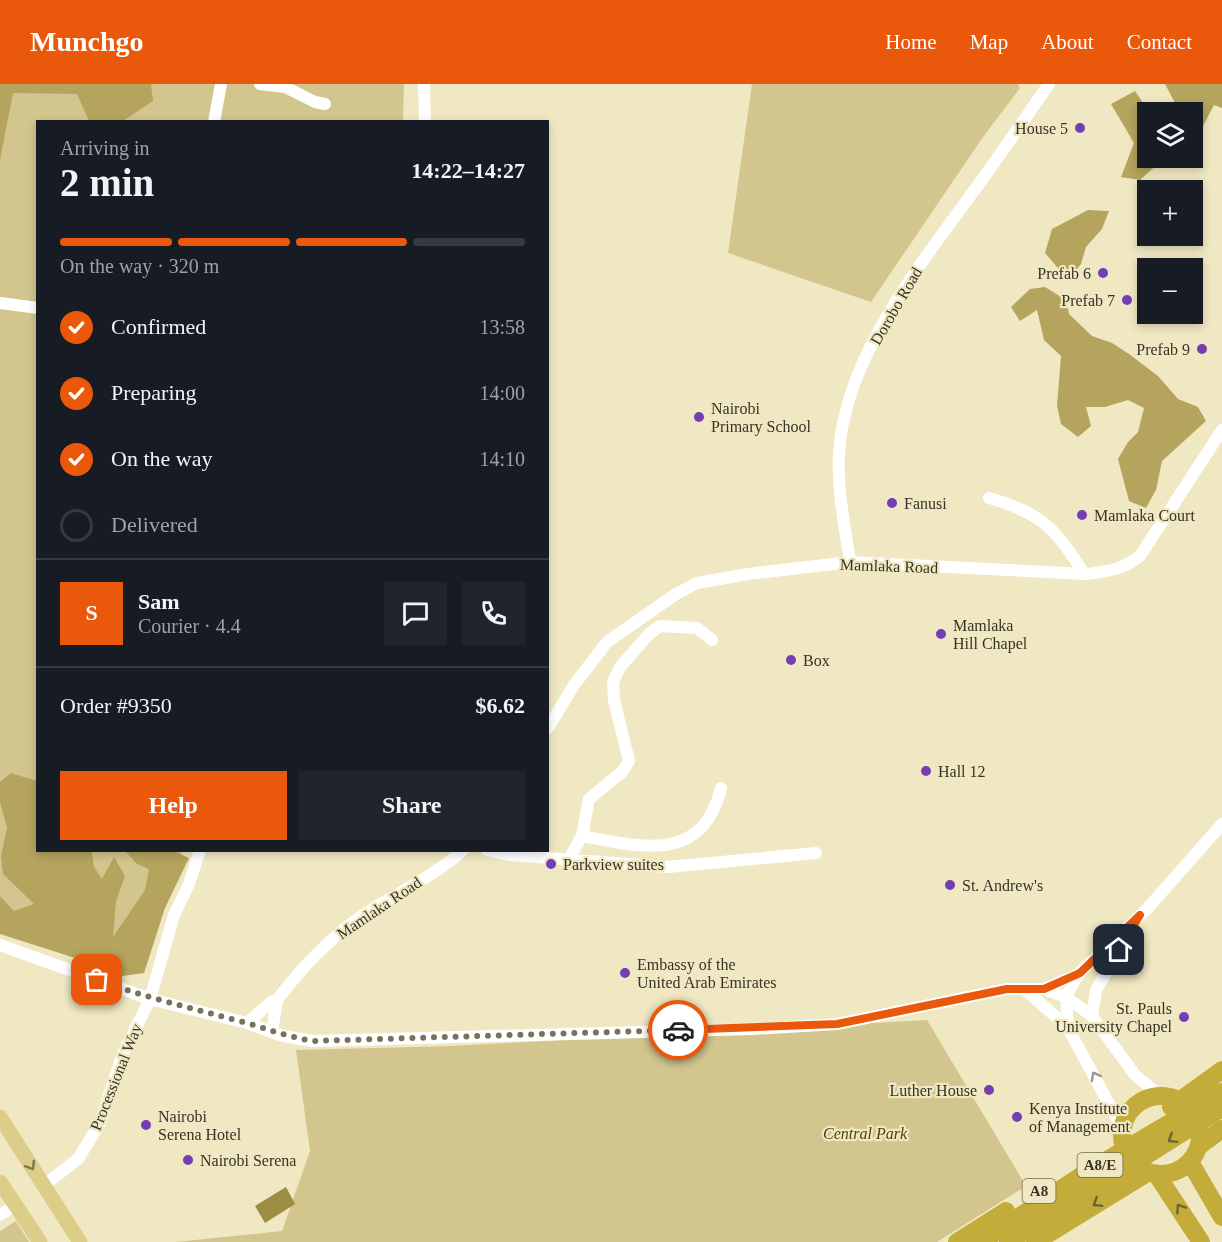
<!DOCTYPE html>
<html lang="en">
<head>
<meta charset="utf-8">
<style>
  body { margin:0; font-family:"Times New Roman",serif; background:#20242c; color:#f1f3f6; height:100vh; display:flex; flex-direction:column; font-size:22px; white-space:nowrap }
  * { box-sizing:border-box; margin:0 }
  p { font-size:20px; color:#9ea1a6 }
  .icon { flex:none; width:33px; height:33px; fill:none; stroke:currentColor; stroke-width:2; stroke-linecap:round; stroke-linejoin:round }
  .map { position:relative; flex:1; overflow:hidden }
  .side { position:absolute; left:36px; top:36px; width:513px; height:732px; display:flex; flex-direction:column; background:#171b24; border-radius:0px; box-shadow:0 3px 9px #0003 }
  .side>* { flex:none }
  .tools { position:absolute; left:1137px; top:18px; display:grid; gap:12px }
  .tools a { display:grid; place-items:center; width:66px; height:66px; border-radius:0px; background:#171b24; box-shadow:0 3px 9px #0003; font-size:30px }
  .pin { position:absolute; display:grid; place-items:center; width:51px; height:51px; color:#fff; margin:-26px; border-radius:12px; box-shadow:0 3px 9px #0006 }
  .courier { position:absolute; display:grid; place-items:center; width:60px; height:60px; margin:-30px; border:4px solid #ea580c; border-radius:50%; background:#fff; color:#222; box-shadow:0 2px 8px #0007 }
  .head em { font-style:normal; font-weight:600 }
  .head div { display:flex; flex-direction:column-reverse }
  .head { display:flex; align-items:center; justify-content:space-between; height:102px; padding:0 24px }
  h1 { font-size:39px; font-weight:600; line-height:45px }
  .bar { display:grid; grid-template-columns:repeat(4,1fr); gap:9px 6px; align-content:center; height:72px; padding:0 24px }
  .bar i { height:8px; border-radius:4px; background:#363941 }
  .bar .on { background:#ea580c }
  .bar p { grid-column:span 4 }
  .line { display:flex; align-items:center; gap:15px; padding:0 24px; border-top:2px solid #363941 }
  .line div { flex:1 }
  .round { display:grid; place-items:center; flex:none; width:63px; height:63px; border-radius:0px; background:#20242c }
  ol { padding:0 24px; list-style:none }
  li { display:flex; align-items:center; gap:18px; height:66px }
  li p { margin-inline-start:auto }
  li .icon { padding:6px; border-radius:50%; background:#ea580c; color:#fff; stroke-width:4 }
  li:last-child { color:#9ea1a6 }
  li i { width:33px; height:33px; border:3px solid #363941; border-radius:50% }
  .cta { display:flex; gap:12px; margin-top:auto; padding:12px 24px }
  .cta a { flex:1; height:69px; border-radius:0px; background:#ea580c; color:#fff; font-size:24px; font-weight:600; line-height:69px; text-align:center }
  .cta a+a { background:#20242c; color:#f1f3f6 }
  header { display:flex; align-items:center; gap:36px; box-sizing:border-box; height:84px; padding:0 30px; background:#ea580c; color:#fff }
  header strong { font-size:28px }
  nav { display:flex; gap:33px; margin-inline-start:auto; font-size:21px }
  .map>svg:first-child { display:block }
  .green { fill:#d2c68e }
  .forest { fill:#b4a45d }
  .water { fill:#9c8c44 }
  .lines { fill:none; stroke-linecap:round; stroke-linejoin:round }
  .minor { stroke:#fff; stroke-width:12 }
  .major { stroke:#dccd89; stroke-width:15 }
  .highway { stroke:#c4ac3a; stroke-width:18 }
  .oneway { stroke:#9b9992 }
  .oneway2 { stroke:#6f632d }
  .oneway3 { stroke:#817852 }
  .done { stroke:#78725c; stroke-width:6; stroke-dasharray:0 10.8 }
  .route { stroke:#ea580c; stroke-width:8 }
  .poi-dot { fill:#733db4; stroke:#f0e8c2; stroke-width:2 }
  .labels { text-anchor:middle; dominant-baseline:central; stroke-width:4.5; stroke-linejoin:round; paint-order:stroke }
  .shield { fill:#f0e8c2; stroke:#6e6954; stroke-width:1.5 }
  .shield-label { font-size:15px; font-weight:bold; fill:#373325 }
  .poi-label { font-size:16px; fill:#373325; stroke:#f0e8c2; text-anchor:start }
  .street-label { font-size:16px; fill:#373325; stroke:#f0e8c2 }
  .park-label { font-size:16px; font-style:italic; fill:#4e4307; stroke:#f0e8c2 }
</style>
</head>
<body>
<header>
<strong>Munchgo</strong>
<nav><a>Home</a><a>Map</a><a>About</a><a>Contact</a></nav>
</header>
<div class="map">
<svg width="1222" height="1158" viewBox="0 0 1222 1158">
  <rect width="100%" height="100%" fill="#f0e8c2"/>
  <path class="green" d="M0,0H404L403,37L38,38V766L182,767L135,886L0,842Z
    M752,0H1018L1020,4L983,53L871,218L728,169Z
    M927,936L1026,1102L937,1158H175L282,1147L310,1067L296,966L452,962Z
    M16,1137L29,1158H0V1147Z"/>
  <path class="forest" d="M0,0H151L153,17L123,37H89L77,10L13,9L0,76Z
    M1165,0H1222V24L1214,21L1203,42L1193,47L1192,28H1186L1183,20L1175,19Z
    M1135,7L1149,28L1148,74H1182L1179,79L1161,77L1140,96L1121,93L1134,59L1111,20Z
    M1088,126L1109,127L1102,145L1086,163L1081,180L1072,191L1057,183L1045,169L1052,145Z
    M1045,203L1066,216L1069,230L1092,252L1112,259L1129,270L1158,292L1178,315L1198,323L1206,337L1162,377L1156,406L1146,424L1129,417L1118,375L1128,358L1138,348L1144,324L1128,316L1105,323H1086L1091,342L1078,353L1061,340L1057,322L1061,272L1044,256L1037,226L1020,237L1011,223L1030,205Z
    M11,689L37,697L38,766L92,768L94,783L102,795L114,773L125,792L116,817L113,853L145,806L149,785L137,780L125,767H173L189,774L165,824L144,889L115,893L100,882L0,850V812L14,827L34,820L3,790L1,772L7,744L0,718V698Z"/>
  <path class="water" d="M286,1103L295,1120L265,1139L255,1122Z"/>
  <g class="lines">
    <path class="minor" d="M260,0L285,3L315,18L325,20
      M424,0L425,38
      M214,38L221,0
      M0,219L38,224
      M989,414C1040,428 1057,445 1084,490
      M850,478C845,443 837,405 839,370C844,276 917,185 970,112C997,76 1023,37 1049,0
      M548,644L574,601L607,558L676,510L697,499L748,490L850,478L1084,490C1106,488 1122,486 1140,472L1222,346
      M582,752C641,763 703,780 721,704
      M487,766L509,771L668,783L816,769
      M569,775L582,752L589,715L622,688L629,677L614,616L613,598L620,583L650,549L660,542L697,544L712,556
      M0,861L150,915L247,939L283,952L313,957L752,945L837,940L1007,905H1044L1066,913L1092,932L1135,991L1160,1012
      M1024,905L1068,943
      M1044,905L1079,890
      M1092,932L1096,906L1130,848
      M247,939L271,918L277,916C302,883 332,852 366,829C398,808 435,792 463,766
      M272,948L277,916
      M1122,1044L1068,944L1066,913L1079,889L1147,825L1222,740
      M43,1102L78,1075L100,1039L122,972L150,915L174,831L189,800L200,766
      M0,1131L15,1121"/>
    <path class="major" d="M0,1033L80,1158
      M0,1098L40,1158"/>
    <path class="highway" d="M1122 1051a39 39 0 1 1 78 0a39 39 0 1 1-78 0Z
      M1171,1023L1222,986
      M1199,1062L1222,1045
      M1190,1078L1222,1133
      M1157,1091L1201,1158
      M957,1158L1006,1127
      M981,1158L1087,1088L1222,1008
      M1008,1158L1222,1024
      M1035,1158L1147,1089"/>
  </g>
  <defs><path id="oneway-chevron" d="M-2-3.5L2.5 0L-2 3.5" fill="none" stroke-width="1.6" stroke-linecap="round" stroke-linejoin="round" transform="scale(1.5)"/></defs>
  <use class="oneway" href="#oneway-chevron" transform="translate(1095 992) rotate(-119)"/>
  <g class="oneway2">
    <use href="#oneway-chevron" transform="translate(1172 1055) rotate(148)"/>
    <use href="#oneway-chevron" transform="translate(1097 1119) rotate(148)"/>
    <use href="#oneway-chevron" transform="translate(1180 1124) rotate(-124)"/>
  </g>
  <use class="oneway3" href="#oneway-chevron" transform="translate(31 1082) rotate(58)"/>
  <g class="lines">
    <path class="done" d="M97,896C147,914 195,925 247,939C269,946 290,953 313,957L678,946"/>
    <path class="route" d="M678,946L837,940L1007,905H1044L1080,889L1140,831L1119,866"/>
  </g>
  <g class="poi-dot">
    <circle cx="1080" cy="44" r="6"/>
    <circle cx="1103" cy="189" r="6"/>
    <circle cx="1127" cy="216" r="6"/>
    <circle cx="1202" cy="265" r="6"/>
    <circle cx="699" cy="333" r="6"/>
    <circle cx="892" cy="419" r="6"/>
    <circle cx="1082" cy="431" r="6"/>
    <circle cx="941" cy="550" r="6"/>
    <circle cx="791" cy="576" r="6"/>
    <circle cx="926" cy="687" r="6"/>
    <circle cx="551" cy="780" r="6"/>
    <circle cx="950" cy="801" r="6"/>
    <circle cx="625" cy="889" r="6"/>
    <circle cx="1184" cy="933" r="6"/>
    <circle cx="989" cy="1006" r="6"/>
    <circle cx="1017" cy="1033" r="6"/>
    <circle cx="146" cy="1041" r="6"/>
    <circle cx="188" cy="1076" r="6"/>
  </g>
  <g class="labels">
    <g class="shield">
      <rect x="1077.5" y="1069" width="45" height="24" rx="4.5"/>
      <rect x="1022.5" y="1095" width="33" height="24" rx="4.5"/>
    </g>
    <g class="shield-label">
      <text x="1100" y="1081">A8/E</text>
      <text x="1039" y="1107">A8</text>
    </g>
    <g class="poi-label">
      <text x="1068" y="44" text-anchor="end">House 5</text>
      <text x="1091" y="189" text-anchor="end">Prefab 6</text>
      <text x="1115" y="216" text-anchor="end">Prefab 7</text>
      <text x="1190" y="265" text-anchor="end">Prefab 9</text>
      <text x="711" y="324">Nairobi<tspan x="711" dy="18">Primary School</tspan></text>
      <text x="904" y="419">Fanusi</text>
      <text x="1094" y="431">Mamlaka Court</text>
      <text x="953" y="541">Mamlaka<tspan x="953" dy="18">Hill Chapel</tspan></text>
      <text x="803" y="576">Box</text>
      <text x="938" y="687">Hall 12</text>
      <text x="563" y="780">Parkview suites</text>
      <text x="962" y="801">St. Andrew's</text>
      <text x="637" y="880">Embassy of the<tspan x="637" dy="18">United Arab Emirates</tspan></text>
      <text x="1172" y="924" text-anchor="end">St. Pauls<tspan x="1172" dy="18">University Chapel</tspan></text>
      <text x="977" y="1006" text-anchor="end">Luther House</text>
      <text x="1029" y="1024">Kenya Institute<tspan x="1029" dy="18">of Management</tspan></text>
      <text x="158" y="1032">Nairobi<tspan x="158" dy="18">Serena Hotel</tspan></text>
      <text x="200" y="1076">Nairobi Serena</text>
    </g>
    <g class="street-label">
      <text transform="translate(896 222) rotate(-60)">Dorobo Road</text>
      <text transform="translate(889 482) rotate(2)">Mamlaka Road</text>
      <text transform="translate(379 824) rotate(-34)">Mamlaka Road</text>
      <text transform="translate(116 993) rotate(-68)">Processional Way</text>
    </g>
    <g class="park-label">
      <text x="865" y="1049">Central Park</text>
    </g>
  </g>
</svg>
<div class="tools">
<a><svg class="icon" aria-label="layers" viewBox="0 0 24 24"><path d="M12 4l9 5-9 5-9-5zM3 14l9 5 9-5"/></svg></a>
<a>+</a>
<a>−</a>
</div>
<div class="pin" style="left:97px;top:896px;background:#ea580c"><svg class="icon" aria-label="bag" viewBox="0 0 24 24"><path d="M5 8h14l-1 12H6zM9 8a3 3 0 0 1 6 0"/></svg></div>
<div class="pin" style="left:1119px;top:866px;background:#1f2937"><svg class="icon" aria-label="home" viewBox="0 0 24 24"><path d="M3 11l9-7 9 7M6 9v11h12V9"/></svg></div>
<div class="courier" style="left:678px;top:946px"><svg class="icon" aria-label="car" viewBox="0 0 24 24"><path d="M5 17H2v-5l4-1 3-4h7l3 4 3 1v5h-3M9 17h6M6 11h13"/><circle cx="7" cy="17" r="2"/><circle cx="17" cy="17" r="2"/></svg></div>
<section class="side">
<div class="head"><div><h1>2 min</h1><p>Arriving in</p></div><em>14:22–14:27</em></div>
<div class="bar"><i class="on"></i><i class="on"></i><i class="on"></i><i></i><p>On the way · 320 m</p></div>
<ol>
<li><svg class="icon" aria-label="check" viewBox="0 0 24 24"><path d="M5 12l5 5 9-10"/></svg>Confirmed<p>13:58</p></li>
<li><svg class="icon" aria-label="check" viewBox="0 0 24 24"><path d="M5 12l5 5 9-10"/></svg>Preparing<p>14:00</p></li>
<li><svg class="icon" aria-label="check" viewBox="0 0 24 24"><path d="M5 12l5 5 9-10"/></svg>On the way<p>14:10</p></li>
<li><i></i>Delivered</li>
</ol>
<div class="line" style="height:108px"><b class="round" style="background:#ea580c;color:#fff">S</b><div><b>Sam</b><p>Courier · 4.4</p></div><a class="round"><svg class="icon" aria-label="chat" viewBox="0 0 24 24"><path d="M4 5h16v11H9l-5 4z"/></svg></a><a class="round"><svg class="icon" aria-label="phone" viewBox="0 0 24 24"><path d="M5 4h4l2 5-3 2q2 4 5 5l2-3 5 2v4C11 20 4 13 5 4z"/></svg></a></div>
<div class="line" style="height:78px"><div>Order #9350</div><b>$6.62</b></div>
<div class="cta"><a>Help</a><a>Share</a></div>
</section>
</div>
</body>
</html>
